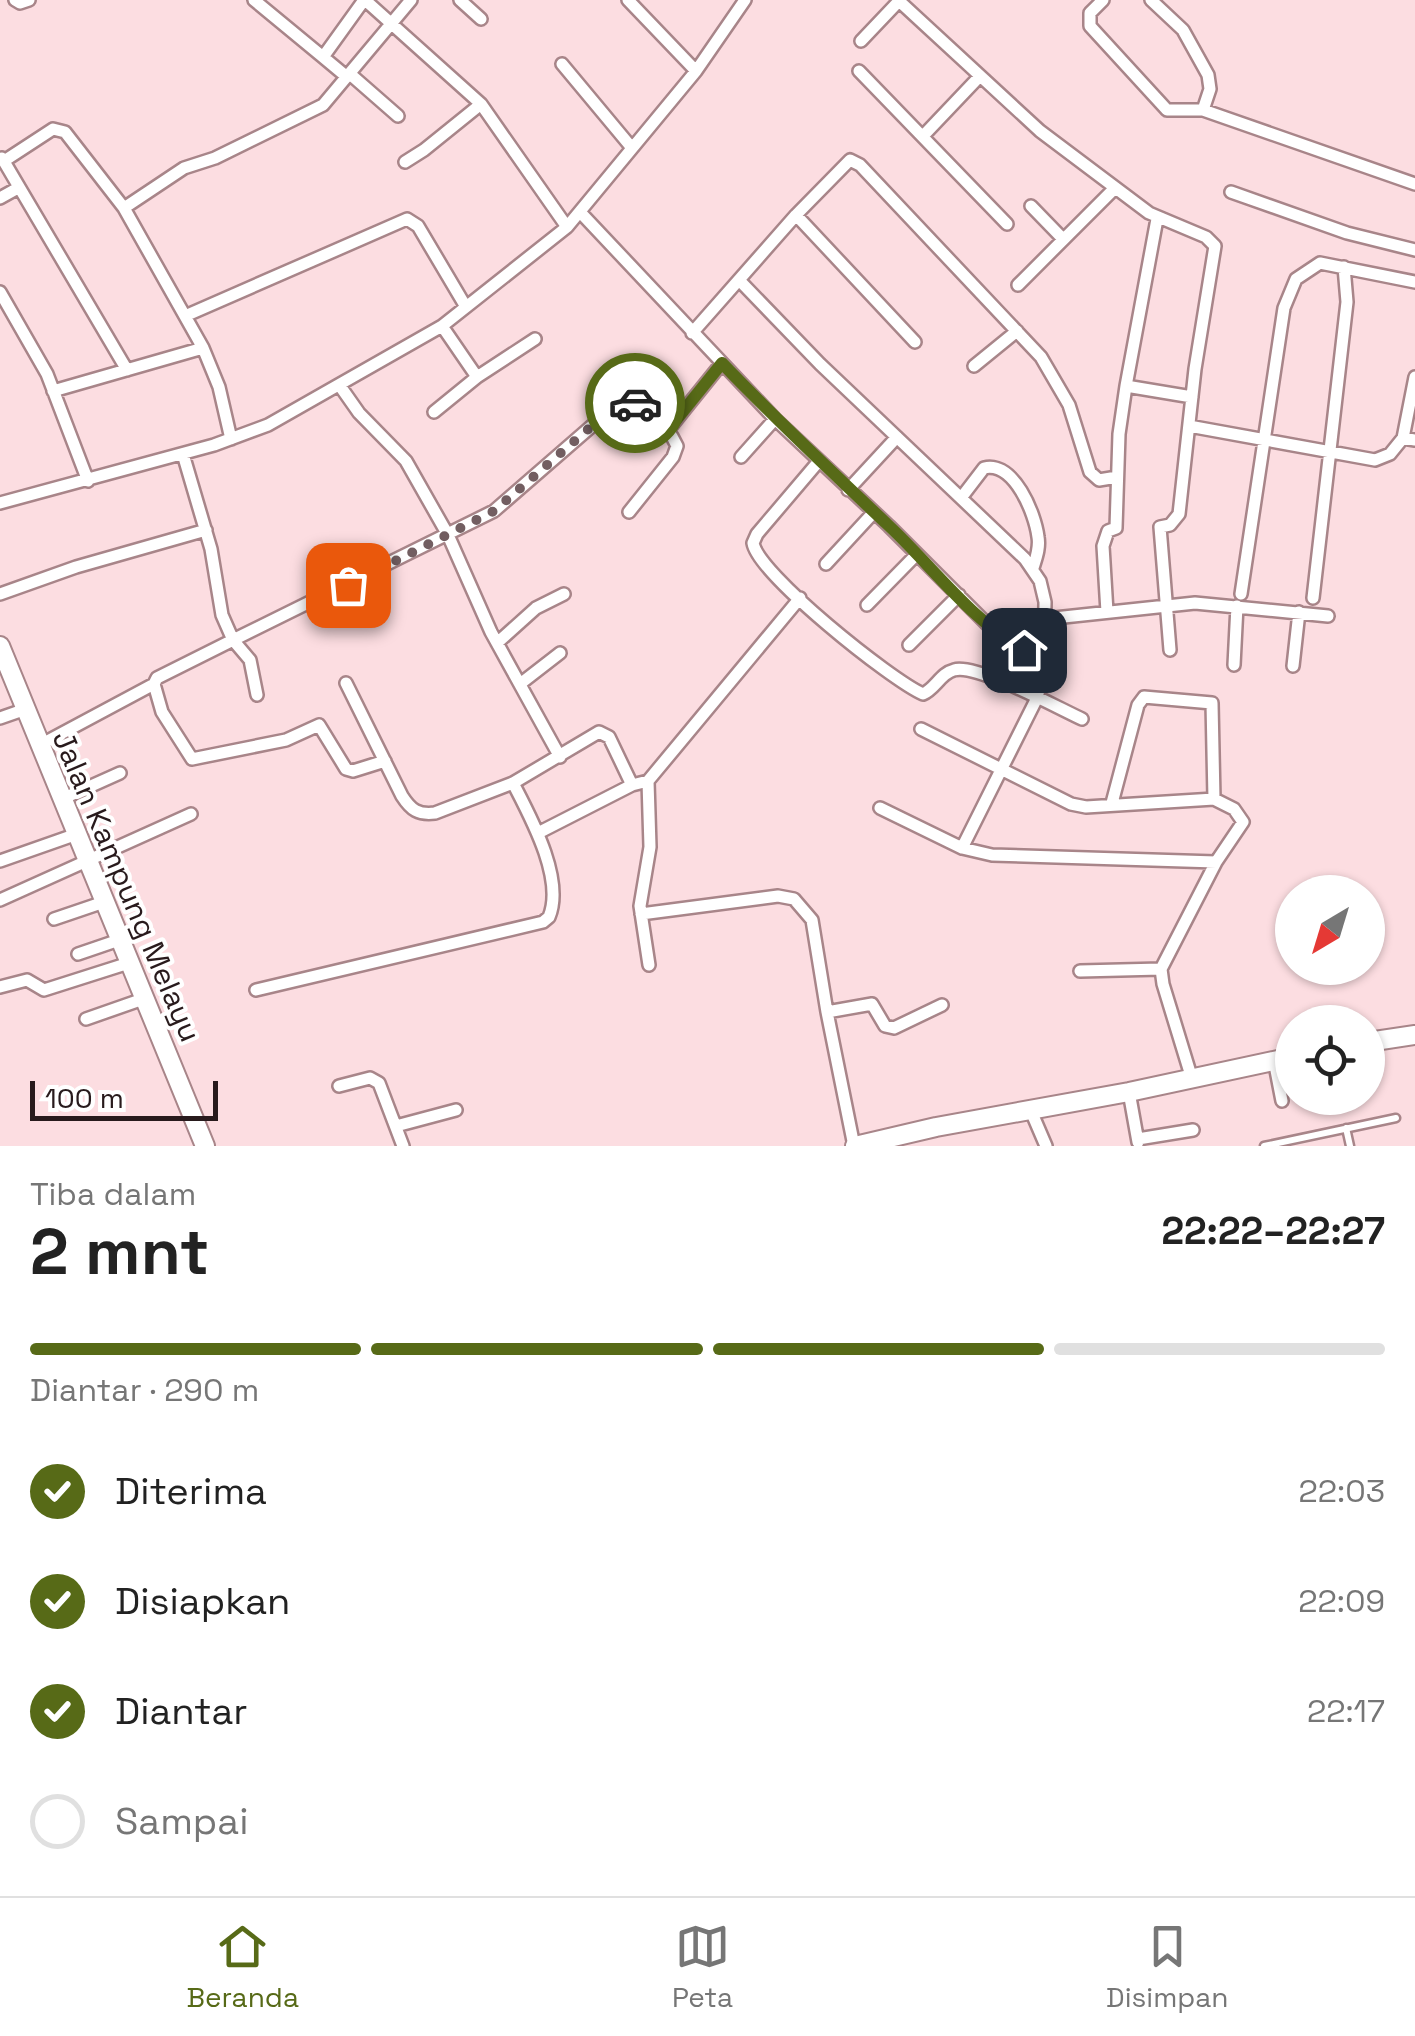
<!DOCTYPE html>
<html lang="id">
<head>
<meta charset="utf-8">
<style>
  body { margin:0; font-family:"Space Grotesk",sans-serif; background:#f2f2f2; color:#222; height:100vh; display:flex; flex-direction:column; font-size:38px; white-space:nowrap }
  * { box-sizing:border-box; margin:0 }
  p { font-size:32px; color:#767676 }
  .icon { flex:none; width:55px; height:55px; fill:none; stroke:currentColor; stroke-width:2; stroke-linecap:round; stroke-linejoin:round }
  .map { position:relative; height:1146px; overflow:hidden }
  .sheet { display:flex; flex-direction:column; background:#fff; flex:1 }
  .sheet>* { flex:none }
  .needle { width:65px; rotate:218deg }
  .tools { position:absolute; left:1275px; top:875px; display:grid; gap:20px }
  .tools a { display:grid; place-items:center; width:110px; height:110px; border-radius:50%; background:#fff; box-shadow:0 2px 8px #0004; font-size:50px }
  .scale { position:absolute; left:30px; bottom:25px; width:188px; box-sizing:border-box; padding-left:10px; border:5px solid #281a1c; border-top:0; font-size:28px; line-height:35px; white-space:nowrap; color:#281a1c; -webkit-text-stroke:8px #fff; paint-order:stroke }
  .pin { position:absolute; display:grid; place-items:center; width:85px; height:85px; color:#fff; margin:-42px; border-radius:20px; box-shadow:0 5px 15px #0006 }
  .courier { position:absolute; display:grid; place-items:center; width:100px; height:100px; margin:-50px; border:8px solid #576a17; border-radius:50%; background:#fff; color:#222; box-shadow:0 2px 12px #0007 }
  .head em { font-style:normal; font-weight:800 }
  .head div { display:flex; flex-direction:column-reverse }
  .head { display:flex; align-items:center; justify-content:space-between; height:170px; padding:0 30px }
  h1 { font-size:65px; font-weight:800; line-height:75px }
  .bar { display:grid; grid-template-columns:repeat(4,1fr); gap:15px 10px; align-content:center; height:120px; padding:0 30px }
  .bar i { height:12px; border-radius:8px; background:#e0e0e0 }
  .bar .on { background:#576a17 }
  .bar p { grid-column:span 4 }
  ol { padding:0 30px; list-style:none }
  li { display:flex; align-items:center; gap:30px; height:110px }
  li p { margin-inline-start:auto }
  li .icon { padding:10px; border-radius:50%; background:#576a17; color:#fff; stroke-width:4 }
  li:last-child { color:#767676 }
  li i { width:55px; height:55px; border:5px solid #e0e0e0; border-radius:50% }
  .menu { display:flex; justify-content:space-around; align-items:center; height:140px; border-top:2px solid #e0e0e0; background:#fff; font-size:28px; color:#767676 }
  .menu a { display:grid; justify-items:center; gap:5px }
  .menu .on { color:#576a17 }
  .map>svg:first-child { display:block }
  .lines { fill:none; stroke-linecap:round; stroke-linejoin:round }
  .lane-casing { stroke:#a88589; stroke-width:11 }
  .street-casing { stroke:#a88589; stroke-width:16 }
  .secondary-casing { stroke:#a88589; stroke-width:22 }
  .lane { stroke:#fff; stroke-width:6 }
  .street { stroke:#fff; stroke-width:11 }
  .secondary { stroke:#fff; stroke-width:18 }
  .done { stroke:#725e61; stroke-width:10; stroke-dasharray:0 18 }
  .route { stroke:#576a17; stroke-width:12 }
  .labels { text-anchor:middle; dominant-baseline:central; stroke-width:8; stroke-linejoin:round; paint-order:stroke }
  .street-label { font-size:30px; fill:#281a1c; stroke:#fff }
</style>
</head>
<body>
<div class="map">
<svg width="1415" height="1146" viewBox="0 0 1415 1146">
  <rect width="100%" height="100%" fill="#fcdde1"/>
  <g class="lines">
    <defs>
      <path id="lane" d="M1346,1128L1350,1146
        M1264,1146L1396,1118"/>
      <path id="street" d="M15,0L20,3L29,0
        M254,0L323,57
        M365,0L481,104L567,227
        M460,0L481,19
        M628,0L696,71
        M898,0L1040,131L1149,213L1206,237L1215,246L1195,369L1179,514L1170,525L1160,527L1170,650
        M1103,0L1090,13V26L1167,110H1203L1415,184
        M1151,0L1183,30L1208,75L1210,89L1203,110
        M861,41L899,1
        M562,64L632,148
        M859,71L1007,224
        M350,74L398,116
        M347,77L323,57L364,0
        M923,136L980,76
        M2,158L127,370
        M4,161L53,129L65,132L124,208L203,348L219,387L231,439
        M405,162L424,150L481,104
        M1231,192L1347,233L1415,250
        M0,198L18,188
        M1031,206L1063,239
        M124,208L184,168L215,158L323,105L411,0
        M580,212L775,419L889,526L999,636L1025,650L1044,656
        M796,215L915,342
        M739,280L820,364L1025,559L1040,581L1045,602L1044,668L1037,698L962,848
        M1018,285L1115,188
        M0,292L47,374L88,481
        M185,316L407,219L418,226L466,307
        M442,326L477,377
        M692,333L796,215L850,160L860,165L1041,357L1069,405L1090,472L1099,480L1117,477
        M974,366L1017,331
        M340,386L359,413L406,461L448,535L491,632L560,757
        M1126,386L1157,219
        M53,391L203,348
        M434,412L477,377L535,339
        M1189,426L1375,460L1390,454L1403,438L1415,440
        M668,430L722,363
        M1403,438L1415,377
        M183,454L211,549L222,615L233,640L494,511L616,405C641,397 667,424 677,446L673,457L629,512
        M741,457L775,419
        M819,461L757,534L753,543C758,574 891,680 923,694C935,689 941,673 954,670C976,663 1058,708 1082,719
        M848,490L897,437
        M961,498L984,468C1014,461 1035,513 1038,537C1040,548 1036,558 1033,568
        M0,503L214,445L268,425L442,326L567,227L696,71L745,0
        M826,564L874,512
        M0,594L76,567L206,530
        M1241,594L1284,308L1296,279L1320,263L1415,282
        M1313,598L1347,302L1344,267
        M867,605L917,554
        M1107,612L1103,546L1108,531L1116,528L1119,434L1126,386L1192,397
        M1045,619L1195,603L1328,616
        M497,643L536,608L564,594
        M909,645L959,595
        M1234,665L1237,606
        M1293,666L1299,612
        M346,683L402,796C411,810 418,815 435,813L513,783L599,732L609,737L632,785
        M520,684L560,653
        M257,695L250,660L233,640L157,678L154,684L162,712L192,759L286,740L319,725L346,769L353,771L385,761
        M0,718L23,710
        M921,729L1071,804L1086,807L1214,799
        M40,745L154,684
        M648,781L650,847L640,906L649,965
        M62,799L120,773
        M1112,803L1138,705L1144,697L1212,703L1214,799L1234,809L1243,822L1216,862L1161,969L1163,984L1192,1079
        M880,808L962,848L992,855L1216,862
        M538,833L632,785L648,781L800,598
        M0,861L77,834
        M0,900L191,814
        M641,914L778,896L794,899L812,920L827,1012
        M54,919L107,901
        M78,954L122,939
        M1080,971L1161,969
        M0,987L27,980L44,990L132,962
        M256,990L543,922L549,917C565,879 530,816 513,783
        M86,1019L146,998
        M1274,1060L1282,1101
        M339,1086L370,1078L379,1083L403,1146
        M1129,1092L1138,1142
        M1031,1111L1046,1146
        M396,1126L456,1110
        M1138,1139L1193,1130
        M854,1146L827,1012L872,1004L885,1026L894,1028L942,1005"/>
      <path id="secondary" d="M0,646L205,1146
        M1368,1042L1415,1035
        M855,1146L936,1127L1129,1092L1292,1057"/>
    </defs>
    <use href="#lane" class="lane-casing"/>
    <use href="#street" class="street-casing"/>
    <use href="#secondary" class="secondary-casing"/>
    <use href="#lane" class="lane"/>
    <use href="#street" class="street"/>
    <use href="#secondary" class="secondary"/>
  </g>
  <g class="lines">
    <path class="done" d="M348,585L494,511L616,405L635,403"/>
    <path class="route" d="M635,403L668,430L722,363C776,420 832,472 888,525C933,567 971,620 1024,650"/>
  </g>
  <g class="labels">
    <g class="street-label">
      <text transform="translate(127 886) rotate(67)">Jalan Kampung Melayu</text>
    </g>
  </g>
</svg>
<div class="tools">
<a><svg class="needle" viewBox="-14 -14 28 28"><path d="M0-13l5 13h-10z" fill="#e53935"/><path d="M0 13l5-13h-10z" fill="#767676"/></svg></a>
<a><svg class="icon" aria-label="locate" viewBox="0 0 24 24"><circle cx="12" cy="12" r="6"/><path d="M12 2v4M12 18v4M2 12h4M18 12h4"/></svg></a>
</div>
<div class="scale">100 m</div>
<div class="pin" style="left:348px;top:585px;background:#ea580c"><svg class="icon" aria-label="bag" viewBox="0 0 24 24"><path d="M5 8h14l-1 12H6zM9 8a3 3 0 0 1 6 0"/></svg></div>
<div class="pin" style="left:1024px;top:650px;background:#1f2937"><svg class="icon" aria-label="home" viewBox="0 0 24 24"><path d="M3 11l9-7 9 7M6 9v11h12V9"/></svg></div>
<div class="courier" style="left:635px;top:403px"><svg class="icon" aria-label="car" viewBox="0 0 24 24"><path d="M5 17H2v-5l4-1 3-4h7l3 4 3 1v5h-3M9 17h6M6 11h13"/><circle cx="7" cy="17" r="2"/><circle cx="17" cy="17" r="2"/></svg></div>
</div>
<section class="sheet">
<div class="head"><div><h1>2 mnt</h1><p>Tiba dalam</p></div><em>22:22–22:27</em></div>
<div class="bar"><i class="on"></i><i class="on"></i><i class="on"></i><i></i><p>Diantar · 290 m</p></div>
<ol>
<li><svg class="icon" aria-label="check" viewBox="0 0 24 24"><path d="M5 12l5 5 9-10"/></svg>Diterima<p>22:03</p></li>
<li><svg class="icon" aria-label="check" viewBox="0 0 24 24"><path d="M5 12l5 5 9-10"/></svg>Disiapkan<p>22:09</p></li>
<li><svg class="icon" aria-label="check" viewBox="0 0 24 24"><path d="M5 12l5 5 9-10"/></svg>Diantar<p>22:17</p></li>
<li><i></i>Sampai</li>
</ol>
</section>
<nav class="menu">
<a class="on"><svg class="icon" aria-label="home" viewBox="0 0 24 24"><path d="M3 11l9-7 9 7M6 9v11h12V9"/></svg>Beranda</a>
<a><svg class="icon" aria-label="map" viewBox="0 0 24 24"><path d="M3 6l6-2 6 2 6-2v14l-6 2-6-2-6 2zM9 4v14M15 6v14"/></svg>Peta</a>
<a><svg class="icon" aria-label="saved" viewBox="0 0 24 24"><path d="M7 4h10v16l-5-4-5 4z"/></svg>Disimpan</a>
</nav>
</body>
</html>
